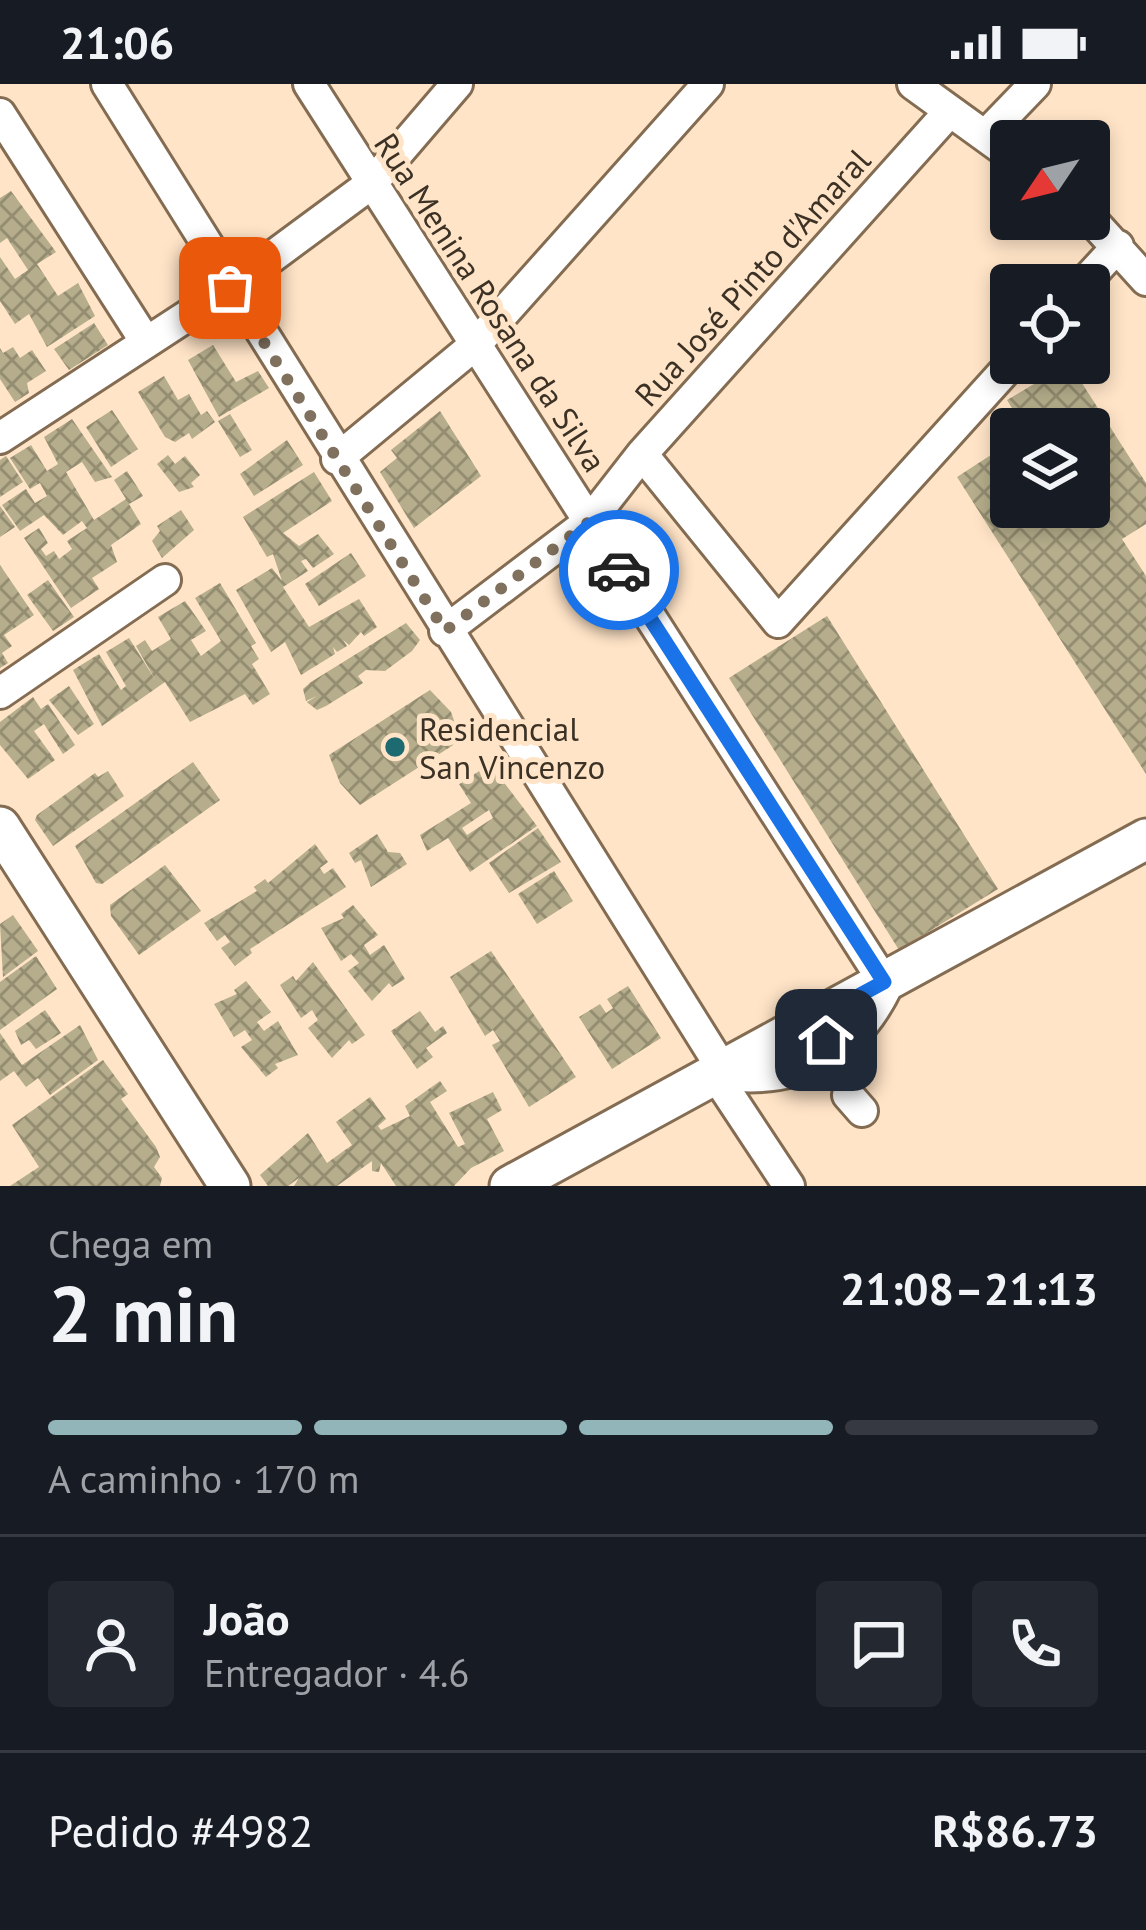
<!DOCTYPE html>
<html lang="pt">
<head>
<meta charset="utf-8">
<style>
  body { margin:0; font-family:"PT Sans",sans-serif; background:#242831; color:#f1f3f6; height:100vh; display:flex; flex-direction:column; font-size:45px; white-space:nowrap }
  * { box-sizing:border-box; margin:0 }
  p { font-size:39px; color:#9ea1a6 }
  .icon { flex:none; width:66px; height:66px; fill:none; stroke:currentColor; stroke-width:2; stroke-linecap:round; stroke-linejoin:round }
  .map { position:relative; height:1102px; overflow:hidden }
  .panel { display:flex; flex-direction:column; background:#171b24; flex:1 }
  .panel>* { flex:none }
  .needle { width:78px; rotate:235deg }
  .fabs { position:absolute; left:990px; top:36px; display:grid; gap:24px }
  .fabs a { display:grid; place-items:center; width:120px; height:120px; border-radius:12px; background:#171b24; box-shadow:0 6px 18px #0003; font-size:60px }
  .pin { position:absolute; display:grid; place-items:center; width:102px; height:102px; color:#fff; margin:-51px; border-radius:24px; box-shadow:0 6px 18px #0006 }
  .courier { position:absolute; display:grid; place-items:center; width:120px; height:120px; margin:-60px; border:9px solid #1a73e8; border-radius:50%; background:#fff; color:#222; box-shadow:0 3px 15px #0007 }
  .head em { font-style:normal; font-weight:600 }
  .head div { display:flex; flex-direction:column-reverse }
  .head { display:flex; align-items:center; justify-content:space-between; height:204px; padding:0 48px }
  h1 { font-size:78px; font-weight:600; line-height:90px }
  .bar { display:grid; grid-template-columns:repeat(4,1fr); gap:18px 12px; align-content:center; height:144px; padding:0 48px }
  .bar i { height:15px; border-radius:9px; background:#363941 }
  .bar .current { background:#92b5ba }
  .bar p { grid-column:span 4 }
  .line { display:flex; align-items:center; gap:30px; padding:0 48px; border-top:3px solid #363941 }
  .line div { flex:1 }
  .round { display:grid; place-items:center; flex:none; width:126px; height:126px; border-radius:12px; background:#242831 }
  .status { display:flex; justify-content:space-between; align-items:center; height:84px; padding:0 60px; background:#171b24; direction:ltr }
  .status svg { height:33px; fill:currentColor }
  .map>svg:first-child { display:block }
  .building { fill:url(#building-cross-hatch); fill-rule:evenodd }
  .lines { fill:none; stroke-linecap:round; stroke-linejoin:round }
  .minor-casing { stroke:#836c52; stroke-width:36 }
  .major-casing { stroke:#836c52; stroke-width:45 }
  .minor { stroke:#fff; stroke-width:30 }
  .major { stroke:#fff; stroke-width:39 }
  .done { stroke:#80705e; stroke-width:12; stroke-dasharray:0 21.6 }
  .route { stroke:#1a73e8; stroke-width:15 }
  .poi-dot { fill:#1e6a71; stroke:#ffe4c7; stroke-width:4.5 }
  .labels { text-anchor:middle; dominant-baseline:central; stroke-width:10; stroke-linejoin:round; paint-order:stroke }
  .street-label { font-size:33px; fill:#3b3125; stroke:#ffe4c7 }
  .poi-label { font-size:33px; fill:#3b3125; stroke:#ffe4c7; text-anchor:start }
</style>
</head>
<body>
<div class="status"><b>21:06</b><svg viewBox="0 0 49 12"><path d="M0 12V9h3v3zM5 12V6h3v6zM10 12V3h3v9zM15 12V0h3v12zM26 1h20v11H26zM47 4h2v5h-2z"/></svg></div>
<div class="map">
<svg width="1146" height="1102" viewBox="0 0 1146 1102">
  <defs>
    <pattern id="building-cross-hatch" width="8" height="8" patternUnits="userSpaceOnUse" patternTransform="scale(3)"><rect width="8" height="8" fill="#b5ad8b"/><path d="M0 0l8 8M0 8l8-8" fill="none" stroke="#948d71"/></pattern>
  </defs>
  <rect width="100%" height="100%" fill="#ffe4c7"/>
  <path class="building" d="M11,107L56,168L37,180L58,212L78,199L95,232L47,263L29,230L15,240L0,217V173L15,195L28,186L7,154L0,159V114Z
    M94,239L108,261L69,286L54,265Z
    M213,261L236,298L258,287L269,304L219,333L188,276Z
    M13,263L20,274L32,266L46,287L27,299L29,309L15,318L0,295V264L3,269Z
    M1069,279L1146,399V440L1122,455L1146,492V690L957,393L1011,358V423H1089V345H1025L1007,316Z
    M164,292L178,316L189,310L201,331L207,327L215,338L192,355L189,349L175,358L165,353L138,308Z
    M112,326L138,365L111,383L86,343Z
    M440,327L481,392L414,444L380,388L397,374L391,366Z
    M230,330L252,366L240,373L218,337Z
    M72,335L112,393L95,398L82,378L66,388L94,436L126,415L114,396L127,387L143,412L129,420L141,440L111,461L117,478L92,494L99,505L71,524L24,454L39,444L48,459L41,465L46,472L54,467L59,475L72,465L67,457L87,444L82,437L63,451L44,431L20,447L2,421L26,405L35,419L47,412L40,399L30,405L10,374L31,361L47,387L58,380L44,353Z
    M287,356L303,381L254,412L240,390Z
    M168,371L175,380L185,372L200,391L191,399L194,403L179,408L157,380Z
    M6,372L23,398L0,413V376Z
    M314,388L332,417L283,449L299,462L318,450L334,470L313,484L306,475L301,477L308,487L283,503L309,543L359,515L377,543L364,552L361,548L349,561L343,556L347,562L337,568L333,563L335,570L301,591L285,558L271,568L236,506L272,484L282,497L273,470L267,473L243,433Z
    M0,422L15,443L0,453Z
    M181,426L194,446L162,474L152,457L160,447L157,442Z
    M351,469L366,492L319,522L305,500Z
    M0,481L34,531L4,551L12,562L2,569L8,579L0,584Z
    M48,496L74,533L53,547L27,511Z
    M220,499L256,559L251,562L259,575L252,580L270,610L253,621L245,610L190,638L165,598L102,642L73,586L99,570L121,606L126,602L106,568L129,554L156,597L136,562L145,556L152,567L171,555L158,533L185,517L206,547L191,556L201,572L221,557L195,514Z
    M827,532L998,805L899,866L729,594Z
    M406,539L420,556L412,567L385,587L366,586L358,592L363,599L326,622L317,626L307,618L317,612L306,617L303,605L311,598Z
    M69,602L94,640L78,651L49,616Z
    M430,606L451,628L461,656L360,721L340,699L329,671Z
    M33,613L41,625L48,620L75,661L63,670L44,640L34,647L55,676L28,695L0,661V638Z
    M193,678L220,716L102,800L96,799L75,762Z
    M490,680L537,742L470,788L448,754L427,767L420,751L471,719L459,700ZM489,726L493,734L467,751L462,744Z
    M108,687L124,712L53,762L35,736L37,731L95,689L98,693Z
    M538,744L561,778L509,809L489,779Z
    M377,750L388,768L400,769L407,780L371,803L361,776L355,779L349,769Z
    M315,760L328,778L320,784L324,790L333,784L346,803L250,865L252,869L235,882L221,864L230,858L225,851L217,857L204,839L257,807L254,803L265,795L268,799Z
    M165,781L201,827L139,871L111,832L110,821Z
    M554,787L573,817L537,840L518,810Z
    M353,821L378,851L364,861L370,871L384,861L405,895L392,903L389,899L372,917L348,887L359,879L351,870L341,877L321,844L344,834L341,830Z
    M13,831L38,867L3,893L0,840Z
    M491,867L576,993L529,1023L492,961L500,957L493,946L485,952L450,893Z
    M36,872L57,905L0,946V898Z
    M313,878L365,951L352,960L349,956L332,974L308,944L318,936L312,926L301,934L280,901L293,892L296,897Z
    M246,897L271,928L257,938L264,947L278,937L298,971L275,980L278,984L266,993L241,963L252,956L245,946L234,953L214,920L237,910L234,906Z
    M628,902L661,954L612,985L579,933L600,920L606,929L613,924L607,915Z
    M45,926L61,949L36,965L29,956L21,961L15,947Z
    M420,927L435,948L443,942L447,949L426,964L433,973L417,985L391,947Z
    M80,941L98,976L50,1011L38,994L26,1003L14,987L0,997V949L22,981Z
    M103,976L128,1010L121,1015L156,1063L160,1073L154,1083L162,1094L160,1102H10L39,1083L12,1041Z
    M440,997L447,1007L430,1018L458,1063L465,1060L449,1029L493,1008L502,1026L487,1035L504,1067L471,1084L454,1102H396L381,1079L379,1088L372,1087V1077L337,1102H294L299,1094L288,1102H268L260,1091L308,1049L327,1079L352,1061L336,1038L370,1013L386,1035L378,1042L381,1046L410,1032L405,1022Z"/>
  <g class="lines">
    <defs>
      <path id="minor" d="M107,0L723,986
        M309,0L884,898
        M913,0L1011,71
        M0,30L144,255
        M985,52L1035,0
        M1089,133L1146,196
        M1082,201L1118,162
        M0,354L230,204L372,99L457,0
        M642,370L778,538L1012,279
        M337,375L476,260L708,0
        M445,547L589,438L642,370L950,27
        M0,609L165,496
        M715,990L789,1102
        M848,1011L862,1027"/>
      <path id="major" d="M0,743L230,1102
        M723,986C797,996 851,966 883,900
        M510,1102L1146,755"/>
    </defs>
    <use href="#minor" class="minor-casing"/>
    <use href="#major" class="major-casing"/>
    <use href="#minor" class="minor"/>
    <use href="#major" class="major"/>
  </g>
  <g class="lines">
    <path class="done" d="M230,204L445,547L589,438L619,486"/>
    <path class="route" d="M619,486L884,898L836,924L826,956"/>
  </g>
  <circle class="poi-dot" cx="395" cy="663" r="12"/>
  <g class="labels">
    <g class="street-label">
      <text transform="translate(752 193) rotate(-48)">Rua José Pinto d'Amaral</text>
      <text transform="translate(491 218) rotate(57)">Rua Menina Rosana da Silva</text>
    </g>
    <g class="poi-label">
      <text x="419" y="644">Residencial<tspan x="419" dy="38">San Vincenzo</tspan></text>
    </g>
  </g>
</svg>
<div class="fabs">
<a><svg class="needle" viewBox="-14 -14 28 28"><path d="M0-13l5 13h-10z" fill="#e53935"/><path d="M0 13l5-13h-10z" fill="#9ea1a6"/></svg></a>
<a><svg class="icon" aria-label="locate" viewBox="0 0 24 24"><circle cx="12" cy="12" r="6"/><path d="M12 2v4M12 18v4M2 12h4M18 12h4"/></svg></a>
<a><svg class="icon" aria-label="layers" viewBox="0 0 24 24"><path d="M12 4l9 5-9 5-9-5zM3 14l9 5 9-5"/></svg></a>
</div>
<div class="pin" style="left:230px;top:204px;background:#ea580c"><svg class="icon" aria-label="bag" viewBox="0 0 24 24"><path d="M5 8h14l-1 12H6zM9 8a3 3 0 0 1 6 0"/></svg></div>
<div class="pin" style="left:826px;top:956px;background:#1f2937"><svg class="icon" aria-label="home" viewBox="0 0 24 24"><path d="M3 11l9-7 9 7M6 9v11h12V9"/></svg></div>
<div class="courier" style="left:619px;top:486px"><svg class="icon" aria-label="car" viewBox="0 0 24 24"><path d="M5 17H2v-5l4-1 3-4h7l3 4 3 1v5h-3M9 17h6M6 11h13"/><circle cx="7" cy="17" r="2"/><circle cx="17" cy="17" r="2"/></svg></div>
</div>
<section class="panel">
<div class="head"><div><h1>2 min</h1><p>Chega em</p></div><em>21:08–21:13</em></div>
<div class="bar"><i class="current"></i><i class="current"></i><i class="current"></i><i></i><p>A caminho · 170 m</p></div>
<div class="line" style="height:216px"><a class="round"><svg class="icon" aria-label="person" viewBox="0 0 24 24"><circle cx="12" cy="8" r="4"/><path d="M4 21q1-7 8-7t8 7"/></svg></a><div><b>João</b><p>Entregador · 4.6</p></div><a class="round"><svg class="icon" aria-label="chat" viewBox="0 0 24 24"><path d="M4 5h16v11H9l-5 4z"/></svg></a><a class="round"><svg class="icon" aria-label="phone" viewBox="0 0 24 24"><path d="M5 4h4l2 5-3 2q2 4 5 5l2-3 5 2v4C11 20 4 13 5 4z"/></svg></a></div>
<div class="line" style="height:156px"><div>Pedido #4982</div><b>R$86.73</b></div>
</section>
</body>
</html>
